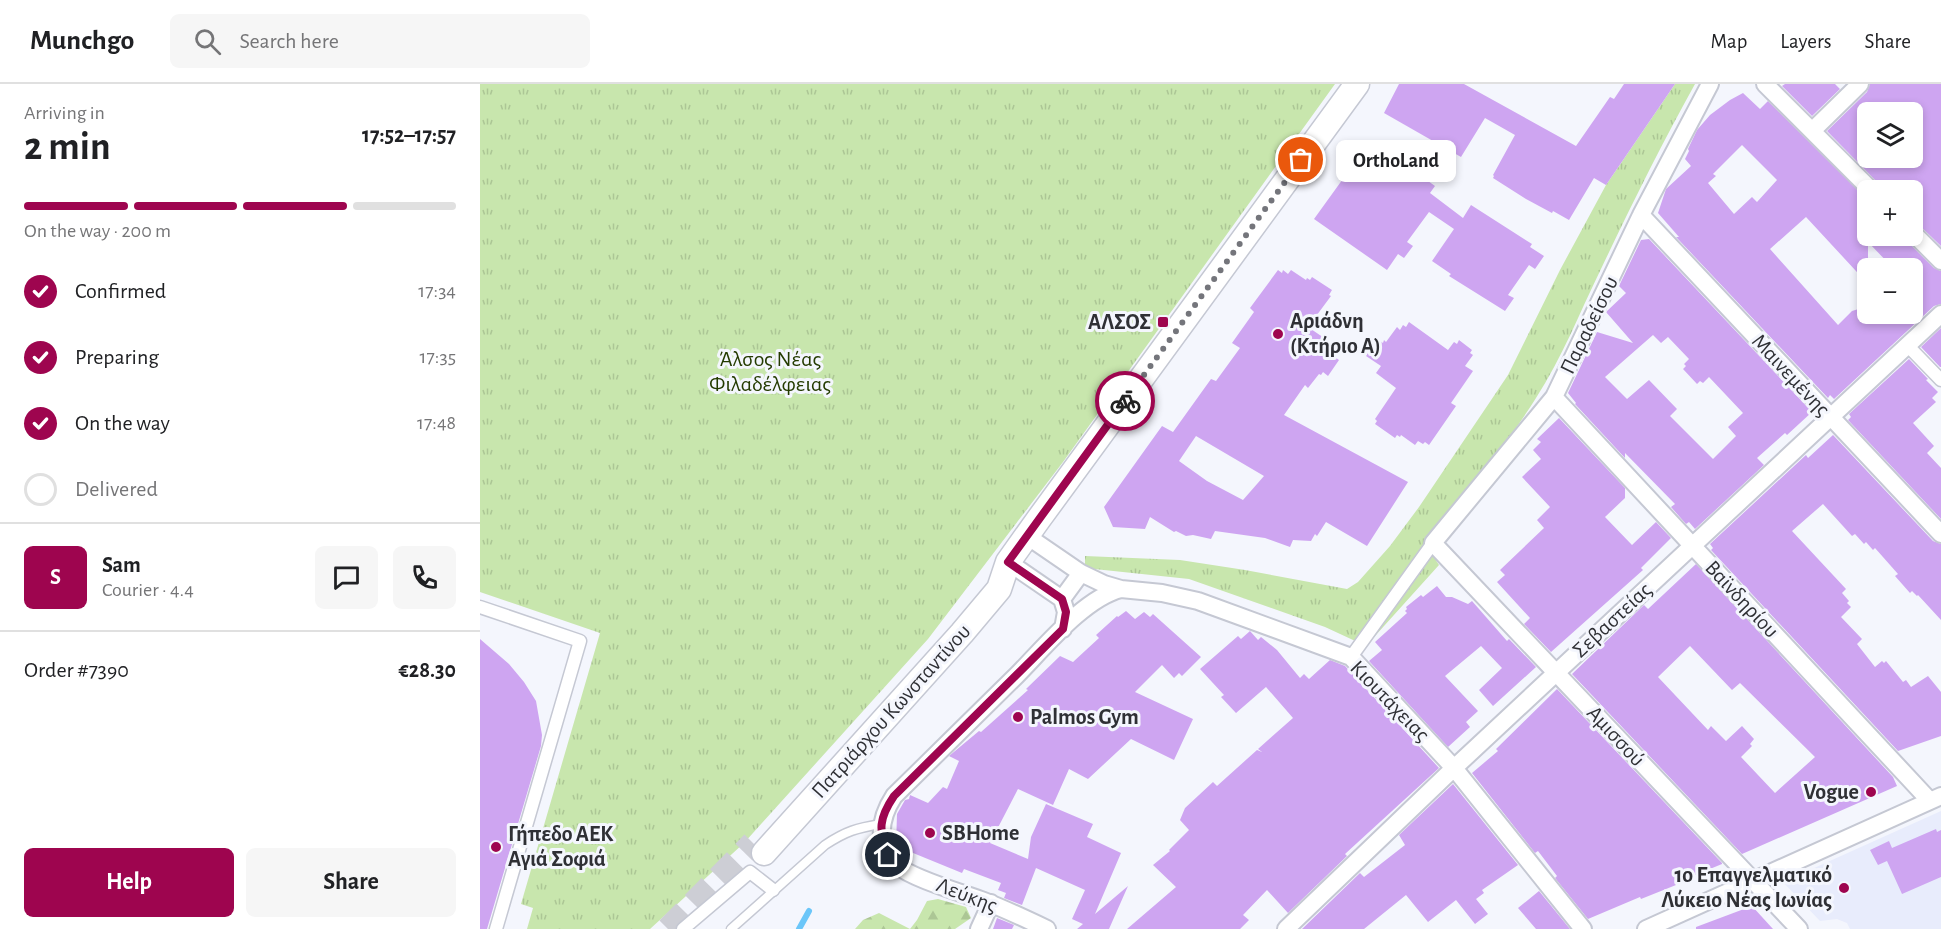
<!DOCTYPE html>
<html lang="en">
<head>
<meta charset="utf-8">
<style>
  body { margin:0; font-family:"Alegreya Sans",sans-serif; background:#f6f6f6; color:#202124; height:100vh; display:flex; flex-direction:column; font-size:22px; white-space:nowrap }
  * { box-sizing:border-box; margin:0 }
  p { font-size:20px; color:#757577 }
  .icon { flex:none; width:33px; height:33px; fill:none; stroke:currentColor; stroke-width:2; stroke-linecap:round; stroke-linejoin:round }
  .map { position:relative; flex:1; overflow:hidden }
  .side { display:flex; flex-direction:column; background:#fff; width:480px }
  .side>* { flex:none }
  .tools { position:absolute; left:1377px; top:18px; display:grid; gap:12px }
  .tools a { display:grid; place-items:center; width:66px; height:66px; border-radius:9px; background:#fff; box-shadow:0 3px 9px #0003; font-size:30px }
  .pin { position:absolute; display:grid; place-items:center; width:51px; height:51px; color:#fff; margin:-26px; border:3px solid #fff; border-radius:50%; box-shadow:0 2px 6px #0007 }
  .courier { position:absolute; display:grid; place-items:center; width:60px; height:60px; margin:-30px; border:4px solid #9e054f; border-radius:50%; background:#fff; color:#222; box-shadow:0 2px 8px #0007 }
  .bubble { position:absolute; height:42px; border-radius:9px; background:#fff; box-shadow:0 3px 9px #0003; font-size:20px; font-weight:600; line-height:42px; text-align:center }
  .head em { font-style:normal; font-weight:600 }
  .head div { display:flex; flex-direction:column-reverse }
  .head { display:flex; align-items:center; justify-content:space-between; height:102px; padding:0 24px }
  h1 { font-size:39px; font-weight:600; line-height:45px }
  .bar { display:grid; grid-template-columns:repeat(4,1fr); gap:9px 6px; align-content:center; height:72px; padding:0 24px }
  .bar i { height:8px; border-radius:4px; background:#e0e0e0 }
  .bar .current { background:#9e054f }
  .bar p { grid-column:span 4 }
  .line { display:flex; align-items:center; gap:15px; padding:0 24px; border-top:2px solid #e0e0e0 }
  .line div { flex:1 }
  .round { display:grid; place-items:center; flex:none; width:63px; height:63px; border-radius:9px; background:#f6f6f6 }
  ol { padding:0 24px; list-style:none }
  li { display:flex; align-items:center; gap:18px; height:66px }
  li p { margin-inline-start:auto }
  li .icon { padding:6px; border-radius:50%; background:#9e054f; color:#fff; stroke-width:4 }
  li:last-child { color:#757577 }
  li i { width:33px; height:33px; border:3px solid #e0e0e0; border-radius:50% }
  .primary-button { display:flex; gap:12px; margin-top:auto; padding:12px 24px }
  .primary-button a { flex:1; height:69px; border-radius:9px; background:#9e054f; color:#fff; font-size:24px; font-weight:600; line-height:69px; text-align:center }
  .primary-button a+a { background:#f6f6f6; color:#202124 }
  header { display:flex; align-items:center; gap:36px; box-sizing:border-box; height:84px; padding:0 30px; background:#fff; border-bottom:2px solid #e0e0e0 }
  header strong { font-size:28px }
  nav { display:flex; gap:33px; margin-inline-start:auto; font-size:21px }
  .search { width:420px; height:54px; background:#f6f6f6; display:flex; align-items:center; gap:15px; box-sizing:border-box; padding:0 21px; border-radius:9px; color:#757577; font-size:22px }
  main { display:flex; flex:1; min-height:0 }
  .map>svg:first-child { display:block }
  .built { fill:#e8ecfc }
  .forest { fill:url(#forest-firs) }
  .park { fill:url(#park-tufts) }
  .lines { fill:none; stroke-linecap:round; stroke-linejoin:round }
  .stream { stroke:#6bc6f9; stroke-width:6 }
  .building { fill:#cea5f1; fill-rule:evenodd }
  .secondary-tunnel { stroke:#cdced5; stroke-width:24; stroke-dasharray:24 12; stroke-linecap:butt }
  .service-casing { stroke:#c5c8d3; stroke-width:11 }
  .pedestrian-casing { stroke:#c5c8d3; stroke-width:15 }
  .minor-casing { stroke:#c5c8d3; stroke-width:20 }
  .secondary-casing { stroke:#c5c8d3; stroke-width:27 }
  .service { stroke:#fff; stroke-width:8 }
  .pedestrian { stroke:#fff; stroke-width:12 }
  .minor { stroke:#fff; stroke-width:16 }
  .secondary { stroke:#fff; stroke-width:24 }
  .done { stroke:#74757b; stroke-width:6; stroke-dasharray:0 10.8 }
  .route { stroke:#9e054f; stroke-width:8 }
  .poi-dot { fill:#9e054f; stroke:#f4f6fd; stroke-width:2 }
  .labels { text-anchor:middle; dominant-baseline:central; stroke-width:6; stroke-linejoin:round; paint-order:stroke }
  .poi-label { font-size:22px; font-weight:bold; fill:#2f3035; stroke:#f4f6fd; text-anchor:start }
  .street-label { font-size:22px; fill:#2f3035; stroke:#f4f6fd }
  .park-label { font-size:22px; fill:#243b00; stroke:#f4f6fd }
</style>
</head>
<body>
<header>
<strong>Munchgo</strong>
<div class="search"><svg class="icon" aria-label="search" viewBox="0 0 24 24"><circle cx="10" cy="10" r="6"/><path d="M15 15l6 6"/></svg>Search here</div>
<nav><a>Map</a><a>Layers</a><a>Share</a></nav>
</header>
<main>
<section class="side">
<div class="head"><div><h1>2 min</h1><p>Arriving in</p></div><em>17:52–17:57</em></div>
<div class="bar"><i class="current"></i><i class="current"></i><i class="current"></i><i></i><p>On the way · 200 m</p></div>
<ol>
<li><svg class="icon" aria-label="check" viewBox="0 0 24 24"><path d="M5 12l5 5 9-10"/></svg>Confirmed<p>17:34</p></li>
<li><svg class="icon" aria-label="check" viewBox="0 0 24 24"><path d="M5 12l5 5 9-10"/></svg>Preparing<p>17:35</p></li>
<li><svg class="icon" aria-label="check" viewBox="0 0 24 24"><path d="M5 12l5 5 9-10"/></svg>On the way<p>17:48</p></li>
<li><i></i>Delivered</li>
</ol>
<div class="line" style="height:108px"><b class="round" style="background:#9e054f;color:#fff">S</b><div><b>Sam</b><p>Courier · 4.4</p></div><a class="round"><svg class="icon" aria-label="chat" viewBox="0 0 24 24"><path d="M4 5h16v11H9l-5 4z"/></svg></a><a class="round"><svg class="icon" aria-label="phone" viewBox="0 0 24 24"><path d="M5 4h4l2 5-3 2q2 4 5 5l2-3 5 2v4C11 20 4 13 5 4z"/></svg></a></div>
<div class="line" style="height:78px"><div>Order #7390</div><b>€28.30</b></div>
<div class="primary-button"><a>Help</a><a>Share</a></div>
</section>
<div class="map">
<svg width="1461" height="845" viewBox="0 0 1461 845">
  <defs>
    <pattern id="forest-firs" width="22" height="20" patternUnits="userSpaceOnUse" patternTransform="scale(1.5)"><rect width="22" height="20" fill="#c8e6ad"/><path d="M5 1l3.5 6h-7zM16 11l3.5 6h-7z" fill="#acc695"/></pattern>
    <pattern id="park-tufts" width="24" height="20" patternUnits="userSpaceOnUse" patternTransform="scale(1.5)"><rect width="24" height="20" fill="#c8e6ad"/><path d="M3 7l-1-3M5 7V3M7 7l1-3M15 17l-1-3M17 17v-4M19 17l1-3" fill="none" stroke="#acc695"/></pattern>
  </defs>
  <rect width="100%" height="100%" fill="#f4f6fd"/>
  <path class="built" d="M1461,727V845H1370L1367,839L1357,835L1340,837L1303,798Z"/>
  <path class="forest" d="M458,815L486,823L491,834L475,845H375L383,836L399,829L430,845L437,836L447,817Z"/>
  <path class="park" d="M0,0H855L583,378L448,555L264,759L170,845H47L53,824L41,820L120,549L0,508Z
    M1195,0H1215C1181,61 1150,124 1120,187C1099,230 1082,274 1056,314C1024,365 983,412 944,458L959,481L886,562L845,543L709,495L605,484V472L700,476L765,486L867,505L878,498L910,462L939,423L1028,291L1080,186L1126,101Z"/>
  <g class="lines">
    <path class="stream" d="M319,845L329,827"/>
  </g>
  <path class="building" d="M919,0H984L1096,62L1130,13L1134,15L1144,0H1195L1126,101L1114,94L1089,136L1073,127L1072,129L1046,115L1013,94L1014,92L1013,91L1035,51L1005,34L981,73L904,29Z
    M1305,0H1355L1360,5L1332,32L1302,2Z
    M1390,0H1461V162L1439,141L1432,138V106H1401L1398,99L1347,47L1387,8ZM1388,28H1432V74H1388Z
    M1263,9L1280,25L1288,17L1388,116V152H1422L1454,184L1461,187V220L1454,222L1354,315L1350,311L1348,314L1196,153H1199L1178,129L1186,105L1211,82L1205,75L1209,67L1208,65L1217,46L1230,31L1250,16ZM1262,61L1297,96L1277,118L1272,113L1254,130L1228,99L1236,92L1233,90ZM1326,133L1388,200V158L1413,184H1432V230H1388V222L1372,227L1358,241L1290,165Z
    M891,56L955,102L950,109L983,134L991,121L1052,160L1050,163L1064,172L1055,185L1049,181L1028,211L1034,214L1025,227L969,192L971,190L952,177L974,145L949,128L927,158L933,162L924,174L918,170L907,186L834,135Z
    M1169,155L1332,328L1307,351L1305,349L1277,374L1284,381L1215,445L1209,438L1206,440L1191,423L1195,420L1145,369V374L1095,320L1096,319L1088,309L1117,248L1153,259L1126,228L1146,209L1139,202L1161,156ZM1173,251L1181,259L1188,253L1209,275L1204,280L1206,282L1203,285L1217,300L1220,297L1223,299L1229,293L1263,329L1248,343L1256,352L1233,375L1190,332L1197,325L1169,296L1147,315L1125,293Z
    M798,186L802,189L803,186L808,190L811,186L826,196L827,194L830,196L832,193L852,206L849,211L851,212L828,243L850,258L845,266L859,276L848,292L843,288L841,291L839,290L828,304L825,301L804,331L928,398L887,462L846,438L837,452L835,450L831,457L813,456L810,463L785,454L735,447L731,455L713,451L706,452L696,447L694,448L670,433L665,445L633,443L624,423L682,342L693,348L731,295L736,297L760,264L752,259L774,228L770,224ZM716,352L784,392L763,416L727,397L699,377Z
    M929,238L968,266L974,258L977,260L979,256L992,266L990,269L993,271L985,282L993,287L971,319L976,322L949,361L945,358L943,360L938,357L935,361L921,351L920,353L917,351L915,354L895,340L897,337L895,335L916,304L896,289L901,282L886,272L897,255L903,259L904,256L906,258L917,243L920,246L923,241L926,243Z
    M1461,244V283H1460L1441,263Z
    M1429,275L1448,295L1446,296L1458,308L1452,314L1456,318L1433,339L1454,362L1447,369L1461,384V435L1368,336L1371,333L1369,330Z
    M1079,334L1145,404V414L1125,433L1152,461L1176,438L1191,454L1161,484L1163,486L1071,568L1044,540L1050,534L1017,498L1025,491L1020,486L1064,444L1057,436L1070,423L1042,393L1061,375L1053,366L1061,358L1057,355Z
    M1353,351L1453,457L1461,460V536L1438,511L1437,512L1432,507L1430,509L1415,492L1418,490L1395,464L1393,466L1386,458L1384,460L1375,450L1372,452L1343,420L1312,447L1366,505L1362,509L1369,517L1367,519L1371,523L1361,533L1382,555L1377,560L1395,583L1402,577L1404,579L1406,577L1423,598L1426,596L1431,603L1448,592L1461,608V652L1418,667L1231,466L1233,464L1230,460L1326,371L1328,374Z
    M1216,480L1413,693L1417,702L1262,770L1092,590L1164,521L1168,525ZM1210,562L1252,606L1260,599L1335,673L1295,709L1261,673L1272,662L1270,660L1274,655L1262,642L1246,657L1231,642L1228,646L1178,593Z
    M957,502L966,513H972L988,520L992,517L1027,557L1029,555L1056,583L1013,622L999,606L1022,584L1001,562L965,592L998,627L986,638L990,643L968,663L889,577L902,566L895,558L927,529L925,527L927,525L926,523L941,511L943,513Z
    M646,527L655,535L664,528L670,533L673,530L721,573L702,592L699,589L694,594L682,581L655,608L713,635L694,676L651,655L608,695L589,685L573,721L538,705L510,759L548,775L551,753L566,720L613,740L607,753L641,769L615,830L648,802L629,845H597L603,840L592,835L605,806L556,784L542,821L524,814L526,809L518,806L521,799L484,785L482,789L416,762L417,730L425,716L429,715L430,711L448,719L463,703L467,705L479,677L469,672L499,647L501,648L548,606L546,605L580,572L593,578L619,554L616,551L637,532L638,533Z
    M770,547L778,556L781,553L797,566L820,594L824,590L829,595L850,576L865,582L959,684L865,770L867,772L808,829L787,806L763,831L769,836L760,845H647L696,803L673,781L690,767L689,766L709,746L700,736L705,724L733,698L737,702L777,666L782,668L778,665L813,634L786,603L756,629L741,613L744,611L720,585L758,552L761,555Z
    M0,555L29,580L44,598L56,617L62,651L61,662L7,845H0Z
    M1077,605L1242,779V780L1196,799V801L1161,815L1160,813L1108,835L1075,794L1077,792L1058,767L1055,769L992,689L1018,667L1016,665Z
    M973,700L1038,781L1002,806L1004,809L996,815L1008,830L995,840L976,816L948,838L926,811L884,845H822L880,789L884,793L925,761L919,751Z
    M1456,745L1457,748L1461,746V793L1422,810L1407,777L1398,781L1390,766L1409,757L1412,764Z
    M1059,807L1090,845H1056L1038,824Z
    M1272,822L1293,845H1216V843Z
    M517,834L534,841L532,845H513Z"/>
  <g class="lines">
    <path class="secondary-tunnel" d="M188,845L273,759"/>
    <defs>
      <path id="service" d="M251,845L345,761C366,747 377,744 401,740"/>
      <path id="pedestrian" d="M1427,261L1461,296
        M0,523L100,557L16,845
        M871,573L953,459
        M203,845L270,788L293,806"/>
      <path id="minor" d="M1230,0L1161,131L1074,313L953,459L1319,845
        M1285,0L1391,106
        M1332,47L1380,0
        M1161,131L1461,450
        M1432,148L1461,177
        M1074,313L1450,717
        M547,452L601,489L624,500L641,505L682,509L718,517L871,573L974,684L1103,845
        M528,478L582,515L586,528L583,545
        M582,515L601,489
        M499,845L511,819
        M567,845C546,835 525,825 504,817C483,809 433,795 418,782C395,763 399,735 414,712C455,672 495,632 536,592C563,565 604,514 641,505
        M806,845L974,684L1461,230
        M1166,845L1461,712"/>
      <path id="secondary" d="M284,769L482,549L519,505L528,478L558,436L877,0"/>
    </defs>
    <use href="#service" class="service-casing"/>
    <use href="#pedestrian" class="pedestrian-casing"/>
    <use href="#minor" class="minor-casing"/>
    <use href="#secondary" class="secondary-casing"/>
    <use href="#service" class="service"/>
    <use href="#pedestrian" class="pedestrian"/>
    <use href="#minor" class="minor"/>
    <use href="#secondary" class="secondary"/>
  </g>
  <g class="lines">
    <path class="done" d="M645,317L821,76"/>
    <path class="route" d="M408,771C398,746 399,734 414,712L583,545L586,528L582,515L528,478L645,317"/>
  </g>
  <g class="poi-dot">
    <rect x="677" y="232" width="12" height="12" rx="3"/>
    <circle cx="798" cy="250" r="6"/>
    <circle cx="538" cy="633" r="6"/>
    <circle cx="1391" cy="708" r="6"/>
    <circle cx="450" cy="749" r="6"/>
    <circle cx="16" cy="763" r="6"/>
    <circle cx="1364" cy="804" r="6"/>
  </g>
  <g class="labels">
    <g class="poi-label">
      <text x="810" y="237">Αριάδνη<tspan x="810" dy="25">(Κτήριο Α)</tspan></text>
      <text x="671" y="238" text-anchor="end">ΑΛΣΟΣ</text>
      <text x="550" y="633">Palmos Gym</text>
      <text x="1379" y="708" text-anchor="end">Vogue</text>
      <text x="462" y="749">SBHome</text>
      <text x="28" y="750">Γήπεδο ΑΕΚ<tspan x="28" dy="25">Αγιά Σοφιά</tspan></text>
      <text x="1352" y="791" text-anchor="end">1ο Επαγγελματικό<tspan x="1352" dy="25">Λύκειο Νέας Ιωνίας</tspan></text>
    </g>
    <g class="street-label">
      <text transform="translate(1109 241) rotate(-64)">Παραδείσου</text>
      <text transform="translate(1311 291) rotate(47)">Μαινεμένης</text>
      <text transform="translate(1262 515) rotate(47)">Βαϊνδηρίου</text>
      <text transform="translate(1132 536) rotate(-43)">Σεβαστείας</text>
      <text transform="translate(910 617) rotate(46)">Κιουτάχειας</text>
      <text transform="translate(411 627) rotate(-48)">Πατριάρχου Κωνσταντίνου</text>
      <text transform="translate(1136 652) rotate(47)">Αμισσού</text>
      <text transform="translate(487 811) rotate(21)">Λεύκης</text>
    </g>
    <g class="park-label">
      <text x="290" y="275">Άλσος Νέας<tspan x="290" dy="25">Φιλαδέλφειας</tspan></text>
    </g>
  </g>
</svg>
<div class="tools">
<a><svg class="icon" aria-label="layers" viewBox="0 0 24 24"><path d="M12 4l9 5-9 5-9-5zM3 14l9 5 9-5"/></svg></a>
<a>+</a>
<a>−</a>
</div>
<div class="pin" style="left:821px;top:76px;background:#ea580c"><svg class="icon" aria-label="bag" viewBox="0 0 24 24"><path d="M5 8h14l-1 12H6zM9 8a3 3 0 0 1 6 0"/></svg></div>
<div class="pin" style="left:408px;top:771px;background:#1f2937"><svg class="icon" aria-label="home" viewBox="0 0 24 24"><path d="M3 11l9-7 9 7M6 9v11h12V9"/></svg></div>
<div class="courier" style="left:645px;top:317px"><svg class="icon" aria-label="bike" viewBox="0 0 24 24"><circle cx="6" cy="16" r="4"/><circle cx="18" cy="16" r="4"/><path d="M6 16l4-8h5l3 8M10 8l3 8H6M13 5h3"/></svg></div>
<div class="bubble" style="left:856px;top:56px;width:120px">OrthoLand</div>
</div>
</main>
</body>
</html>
